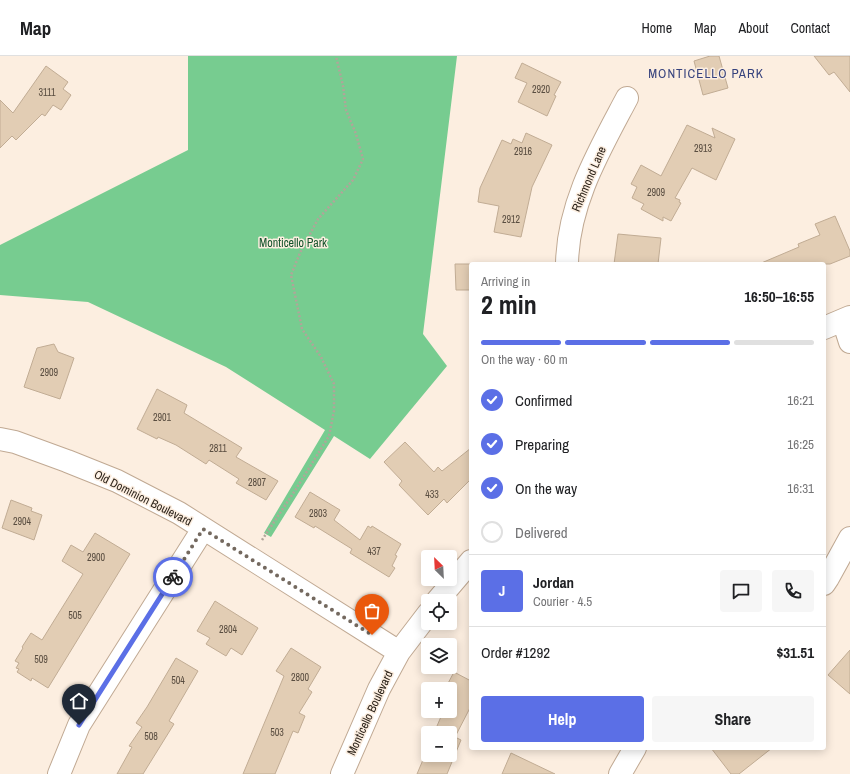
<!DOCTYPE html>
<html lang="en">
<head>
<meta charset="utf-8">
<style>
  body { margin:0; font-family:"Archivo Narrow",sans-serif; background:#f6f6f6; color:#202124; height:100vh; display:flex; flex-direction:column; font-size:15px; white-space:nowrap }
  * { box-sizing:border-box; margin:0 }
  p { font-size:13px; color:#757577 }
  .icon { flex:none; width:22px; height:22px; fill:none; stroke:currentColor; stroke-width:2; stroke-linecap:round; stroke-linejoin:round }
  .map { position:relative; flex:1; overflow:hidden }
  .side { position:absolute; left:469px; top:206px; width:357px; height:488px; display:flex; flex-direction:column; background:#fff; border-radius:4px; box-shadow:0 2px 10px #0003 }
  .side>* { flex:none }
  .needle { width:26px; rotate:336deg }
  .fabs { position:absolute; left:421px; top:494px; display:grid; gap:8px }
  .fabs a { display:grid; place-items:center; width:36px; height:36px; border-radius:4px; background:#fff; box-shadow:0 2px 10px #0003; font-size:20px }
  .pin { position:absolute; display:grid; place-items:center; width:34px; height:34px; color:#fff; margin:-41px -17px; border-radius:50% 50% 50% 0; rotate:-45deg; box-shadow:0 0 4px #0007 }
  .pin .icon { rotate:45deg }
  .courier { position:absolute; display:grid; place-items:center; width:40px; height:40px; margin:-20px; border:3px solid #5b6fe6; border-radius:50%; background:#fff; color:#222; box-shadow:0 1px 5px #0007 }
  .summary em { font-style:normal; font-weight:700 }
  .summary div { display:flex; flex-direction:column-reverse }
  .summary { display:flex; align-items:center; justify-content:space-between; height:68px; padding:0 12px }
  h1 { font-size:26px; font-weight:700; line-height:30px }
  .bar { display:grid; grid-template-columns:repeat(4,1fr); gap:6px 4px; align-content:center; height:48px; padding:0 12px }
  .bar i { height:5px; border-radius:3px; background:#e0e0e0 }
  .bar .current { background:#5b6fe6 }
  .bar p { grid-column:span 4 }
  .line { display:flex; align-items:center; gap:10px; padding:0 12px; border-top:1px solid #e0e0e0 }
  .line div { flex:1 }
  .round { display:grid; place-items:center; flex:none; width:42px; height:42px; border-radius:4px; background:#f6f6f6 }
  ol { padding:0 12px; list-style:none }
  li { display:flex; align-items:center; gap:12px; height:44px }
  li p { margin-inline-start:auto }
  li .icon { padding:4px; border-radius:50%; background:#5b6fe6; color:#fff; stroke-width:4 }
  li:last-child { color:#757577 }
  li i { width:22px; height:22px; border:2px solid #e0e0e0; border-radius:50% }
  .action { display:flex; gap:8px; margin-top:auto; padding:8px 12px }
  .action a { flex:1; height:46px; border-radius:4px; background:#5b6fe6; color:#fff; font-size:16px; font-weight:700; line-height:46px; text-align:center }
  .action a+a { background:#f6f6f6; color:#202124 }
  header { display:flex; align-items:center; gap:24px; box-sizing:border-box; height:56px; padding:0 20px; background:#fff; border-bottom:1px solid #e0e0e0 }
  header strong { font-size:19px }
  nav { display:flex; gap:22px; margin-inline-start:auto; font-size:14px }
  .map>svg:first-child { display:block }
  .forest { fill:#77cc90 }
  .building { fill:#e2cdb4; stroke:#c1ac94 }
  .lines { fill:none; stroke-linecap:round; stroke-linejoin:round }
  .minor-casing { stroke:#c0a993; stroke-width:24 }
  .path { stroke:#b1a599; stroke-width:2.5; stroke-dasharray:2 2; stroke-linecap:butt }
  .minor { stroke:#fff; stroke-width:22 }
  .done { stroke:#74695f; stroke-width:4; stroke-dasharray:0 7.2 }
  .route { stroke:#5b6fe6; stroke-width:5 }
  .labels { text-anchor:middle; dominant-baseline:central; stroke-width:3; stroke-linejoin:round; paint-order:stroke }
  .number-label { font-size:10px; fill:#594d40 }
  .street-label { font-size:12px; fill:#2b2219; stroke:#fceee0 }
  .park-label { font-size:12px; fill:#14532c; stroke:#fceee0 }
  .neighbourhood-label { font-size:13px; letter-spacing:1px; fill:#36427d; stroke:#fceee0 }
</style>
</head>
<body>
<header>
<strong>Map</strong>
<nav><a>Home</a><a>Map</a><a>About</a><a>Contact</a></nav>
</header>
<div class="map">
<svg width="850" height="718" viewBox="0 0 850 718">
  <rect width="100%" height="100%" fill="#fceee0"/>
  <path class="forest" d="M188,0H457L423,278L447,310L370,403L334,380L271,481L264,477L325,374L226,311L88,246L0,239V189L188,94Z"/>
  <path class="building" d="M710,0H719L728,32L703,39L694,5Z
    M814,0H850V36L834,16L829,19Z
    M522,7L561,26L554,39L556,40L547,60L518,46L527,27L515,22Z
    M46,10L68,26L63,33L71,39L61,54L53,49L45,60L42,58L16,84L12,80L0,92V44L13,57Z
    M687,69L715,82L712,72L735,83L716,124L692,112L675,142L680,144L679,146L681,147L671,165L663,161V165L641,153L644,148L632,142L637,131L631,128L641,109L661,120Z
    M526,77L552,89L532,131L521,181L494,176L499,150L478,146L480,132L502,84L511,88L513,83L522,87Z
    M835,160L850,195V200L830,208H759L799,191L798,188L820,179L815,168Z
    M618,178L661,182L658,208H614Z
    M455,208H471V234H456Z
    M54,288L58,296L74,302L60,343L24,331L37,292Z
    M157,333L187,349L184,357L242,392L236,401L278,425L266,444L236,427L239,423L209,404L206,408L176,389L158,381L157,383L137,373Z
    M405,386L434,416L438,411L442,415L471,392V423L447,447L444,443L428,459L399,429L402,425L384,406Z
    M310,436L340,454L334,464L360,484L368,470L371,472L372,470L401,488L395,499L397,500L392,510L395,512L389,521L350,497L352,493L315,470L314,472L295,461Z
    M11,444L32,452L31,455L42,459L34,484L2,472Z
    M95,477L130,498L48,632L32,622L31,625L17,616L19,613L16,612L19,607L15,605L23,592L22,591L31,577L42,584L83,518L62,505L71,489L83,496Z
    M215,545L258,572L242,599L231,592L226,600L206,588L210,582L197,575Z
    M291,592L321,611L308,633L312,636L299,657L305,660L298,677L293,675L275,718H243L284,620L276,615Z
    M850,594V638L828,619Z
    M176,602L198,615L169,665L174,668L143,718H117L132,691L129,690L142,671L136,667L147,651Z
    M454,616L471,625V650L455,681L461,684L447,718H417L428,692V699H450V677H434L443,656L441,655H450V633H445Z
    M711,692H772L739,718H731Z
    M511,697L555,718H502Z"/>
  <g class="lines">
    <defs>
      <path id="minor" d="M567,208C568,147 599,95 627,42
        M843,264L850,286
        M824,272L850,261
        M0,383L15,386L67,405L117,425L179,457L399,596
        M824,528L828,522L850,482
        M437,545L471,505
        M59,718L79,669L203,473
        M342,718L379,633L399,596L428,558
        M620,718L635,692"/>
    </defs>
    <use href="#minor" class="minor-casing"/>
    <path class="path" d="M262,484L296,433L329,380L334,355V328L321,301L302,273L291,219L300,197L318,163L353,124L363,103L356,78L346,54L343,30L336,0"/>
    <use href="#minor" class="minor"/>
  </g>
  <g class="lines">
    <path class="done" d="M173,521L203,473L372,579"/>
    <path class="route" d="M79,669L173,521"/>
  </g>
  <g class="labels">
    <g class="number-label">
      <text x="541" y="33">2920</text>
      <text x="47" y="36">3111</text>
      <text x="703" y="92">2913</text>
      <text x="523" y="95">2916</text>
      <text x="656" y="136">2909</text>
      <text x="511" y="163">2912</text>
      <text x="49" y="316">2909</text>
      <text x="162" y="361">2901</text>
      <text x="218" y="392">2811</text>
      <text x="257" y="426">2807</text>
      <text x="432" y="438">433</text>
      <text x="318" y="457">2803</text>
      <text x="22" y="465">2904</text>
      <text x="374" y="495">437</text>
      <text x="96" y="501">2900</text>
      <text x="75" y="559">505</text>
      <text x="228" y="573">2804</text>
      <text x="41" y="603">509</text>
      <text x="300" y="621">2800</text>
      <text x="178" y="624">504</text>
      <text x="277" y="676">503</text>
      <text x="151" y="680">508</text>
    </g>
    <g class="street-label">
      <text transform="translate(589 123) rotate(-67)">Richmond Lane</text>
      <text transform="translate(143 442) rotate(27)">Old Dominion Boulevard</text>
      <text transform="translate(370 657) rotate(-65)">Monticello Boulevard</text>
    </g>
    <g class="park-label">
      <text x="293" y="187">Monticello Park</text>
    </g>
    <g class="neighbourhood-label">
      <text x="706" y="17">MONTICELLO PARK</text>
    </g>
  </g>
</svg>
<div class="fabs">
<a><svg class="needle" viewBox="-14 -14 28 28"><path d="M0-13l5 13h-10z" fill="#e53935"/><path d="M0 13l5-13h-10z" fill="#757577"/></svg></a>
<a><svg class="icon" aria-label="locate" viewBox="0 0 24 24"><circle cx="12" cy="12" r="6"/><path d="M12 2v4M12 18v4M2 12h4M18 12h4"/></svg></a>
<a><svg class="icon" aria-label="layers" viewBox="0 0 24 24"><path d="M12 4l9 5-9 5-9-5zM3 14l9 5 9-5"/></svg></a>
<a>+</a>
<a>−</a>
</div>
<div class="pin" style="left:372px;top:579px;background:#ea580c"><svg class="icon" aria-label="bag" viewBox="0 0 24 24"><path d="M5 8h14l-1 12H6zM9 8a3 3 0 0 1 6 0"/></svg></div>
<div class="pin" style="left:79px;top:669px;background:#1f2937"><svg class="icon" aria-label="home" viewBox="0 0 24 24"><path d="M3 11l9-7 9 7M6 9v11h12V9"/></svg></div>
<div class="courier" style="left:173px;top:521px"><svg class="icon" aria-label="bike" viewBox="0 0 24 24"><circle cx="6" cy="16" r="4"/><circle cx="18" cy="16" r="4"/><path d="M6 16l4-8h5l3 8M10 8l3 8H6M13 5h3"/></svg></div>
<section class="side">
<div class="summary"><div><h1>2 min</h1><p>Arriving in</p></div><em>16:50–16:55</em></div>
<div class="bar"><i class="current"></i><i class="current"></i><i class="current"></i><i></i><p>On the way · 60 m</p></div>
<ol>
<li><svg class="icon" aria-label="check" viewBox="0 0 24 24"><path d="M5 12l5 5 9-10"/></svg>Confirmed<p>16:21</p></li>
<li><svg class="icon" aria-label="check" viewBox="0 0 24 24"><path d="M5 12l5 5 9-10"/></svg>Preparing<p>16:25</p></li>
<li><svg class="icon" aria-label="check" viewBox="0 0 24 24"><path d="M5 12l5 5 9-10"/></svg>On the way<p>16:31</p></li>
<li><i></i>Delivered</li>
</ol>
<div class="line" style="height:72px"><b class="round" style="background:#5b6fe6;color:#fff">J</b><div><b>Jordan</b><p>Courier · 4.5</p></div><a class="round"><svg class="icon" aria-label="chat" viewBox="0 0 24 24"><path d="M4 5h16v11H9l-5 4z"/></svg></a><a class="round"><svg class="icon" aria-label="phone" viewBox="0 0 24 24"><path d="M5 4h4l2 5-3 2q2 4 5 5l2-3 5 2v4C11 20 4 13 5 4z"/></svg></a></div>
<div class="line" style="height:52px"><div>Order #1292</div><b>$31.51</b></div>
<div class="action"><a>Help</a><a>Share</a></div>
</section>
</div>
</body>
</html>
